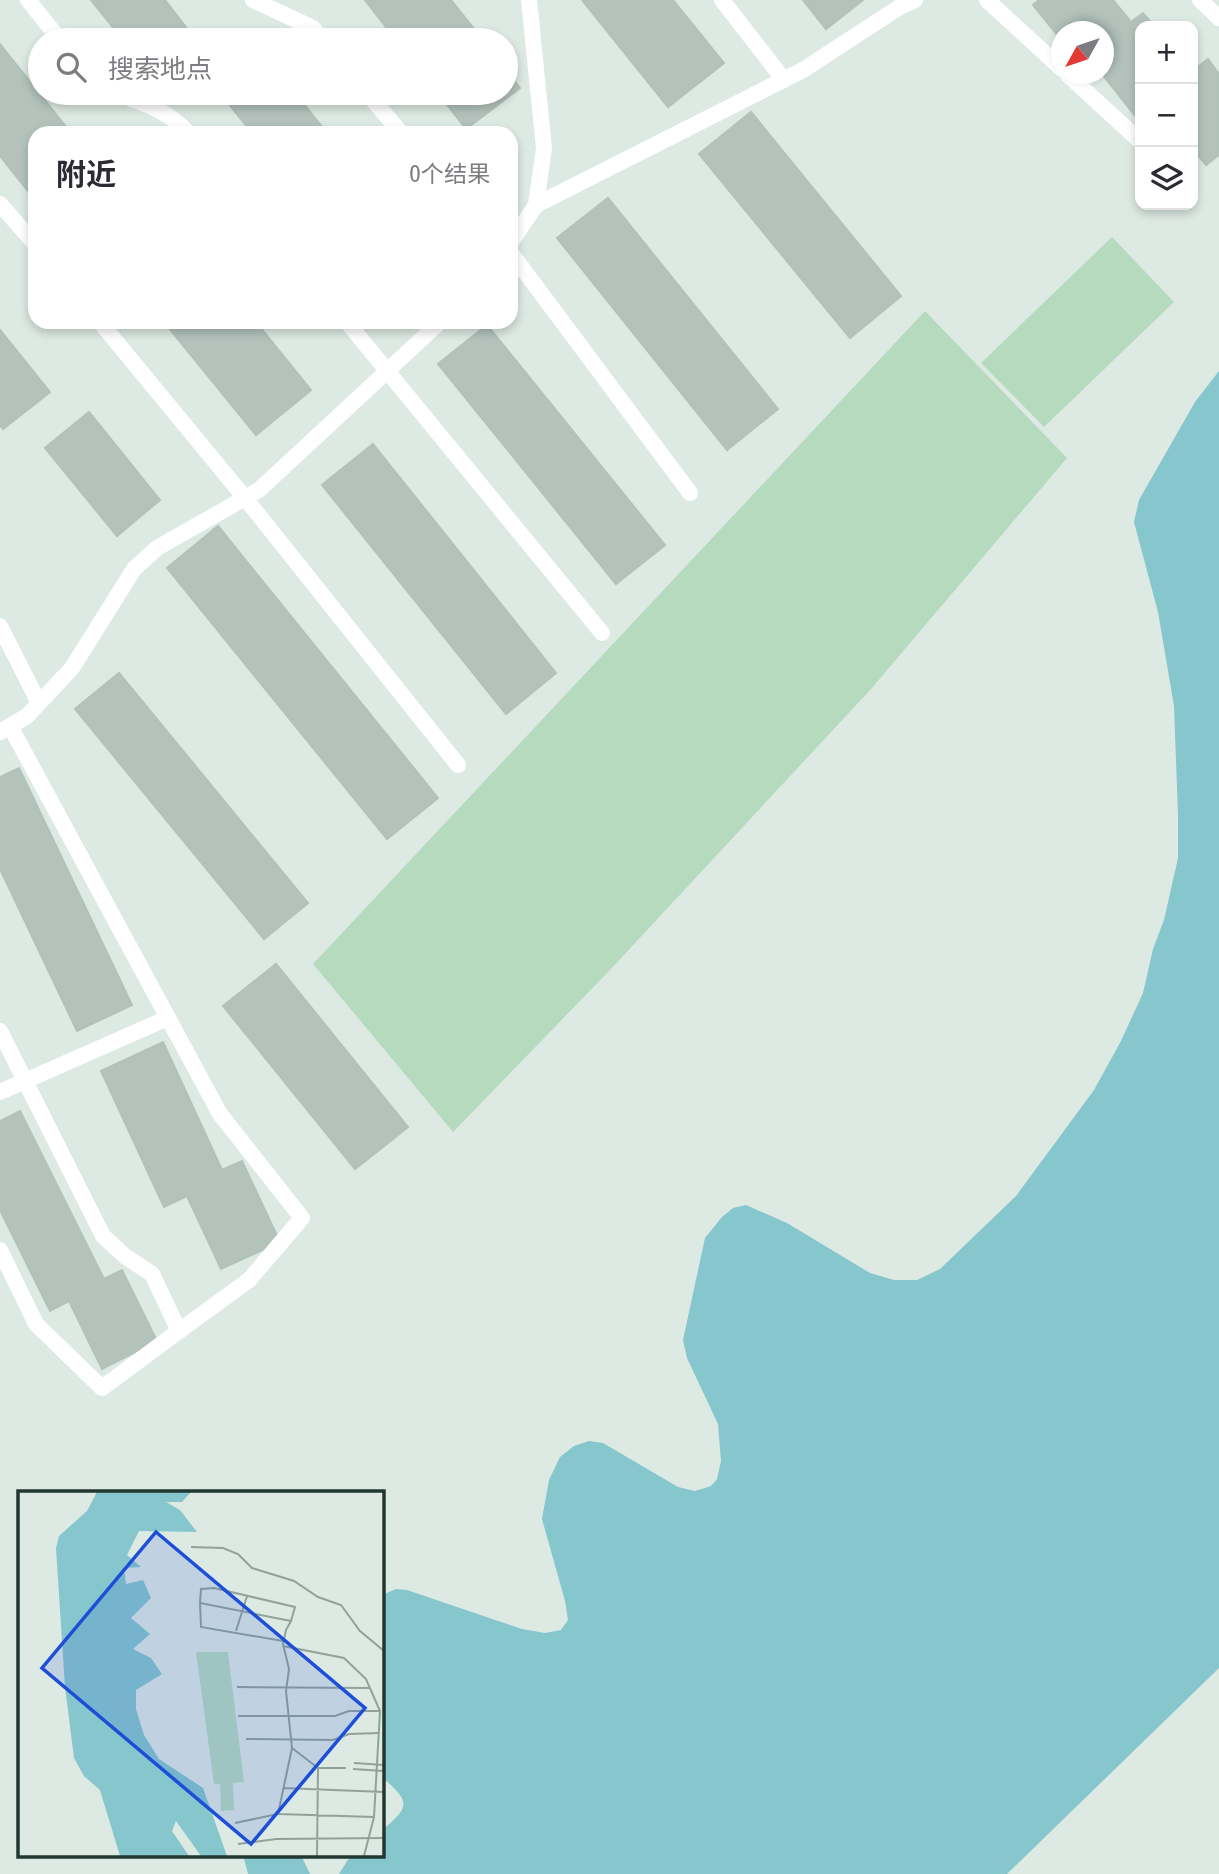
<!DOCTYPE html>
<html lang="zh">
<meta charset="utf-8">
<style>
body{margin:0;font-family:"Fira Sans Condensed","Noto Sans SC",sans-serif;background:#f2f2f3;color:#2b2b33}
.controls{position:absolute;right:21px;top:21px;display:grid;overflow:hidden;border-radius:14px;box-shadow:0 4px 10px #0003}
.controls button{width:63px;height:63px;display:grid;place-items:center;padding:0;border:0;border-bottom:2px solid #e1e1e2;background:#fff;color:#2b2b33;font:35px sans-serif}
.compass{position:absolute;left:1051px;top:21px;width:63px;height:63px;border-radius:50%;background:#fff;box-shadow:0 4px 10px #0003;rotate:230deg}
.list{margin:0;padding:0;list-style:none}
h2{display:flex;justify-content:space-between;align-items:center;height:91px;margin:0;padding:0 28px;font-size:30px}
h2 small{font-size:23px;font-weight:400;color:#7c7c81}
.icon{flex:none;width:38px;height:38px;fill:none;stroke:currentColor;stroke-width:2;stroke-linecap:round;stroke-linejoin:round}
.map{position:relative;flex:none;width:1219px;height:1874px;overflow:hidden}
.search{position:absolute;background:#fff;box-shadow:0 4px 10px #0003;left:28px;top:28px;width:490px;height:77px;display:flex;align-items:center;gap:18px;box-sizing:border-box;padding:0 24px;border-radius:38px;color:#7c7c81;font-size:26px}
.panel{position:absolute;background:#fff;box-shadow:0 4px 10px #0003;left:28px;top:126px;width:490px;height:203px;border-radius:21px}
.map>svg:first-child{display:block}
</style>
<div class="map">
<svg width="1219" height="1874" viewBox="0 0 1219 1874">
<rect width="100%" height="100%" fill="#dde9e3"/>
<g fill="#b6dabe">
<polygon points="1112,237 1174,302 1044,427 981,363"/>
<polygon points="925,311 1067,458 871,689 609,971 453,1132 313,964"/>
</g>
<g fill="#86c6cd">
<path d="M1219 371V1668L1007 1874H339L351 1855H382V1830C412 1806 409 1801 382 1777V1595L396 1589 407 1590 522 1629 545 1633 561 1630 568 1620 565 1601 542 1519 549 1480 560 1457 574 1446 589 1441 603 1443 678 1487 695 1491 711 1486 717 1479 721 1461 718 1424 687 1358 683 1340 705 1238 722 1217 733 1208 746 1205 787 1223 870 1273 894 1280H917L940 1269 1016 1196 1094 1090 1121 1041 1143 993 1153 949 1164 920 1178 858V815L1174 706 1158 612 1134 522 1139 500 1195 402Z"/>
<polygon points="243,1855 301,1855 310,1874 248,1874"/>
</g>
<g fill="#b3c3bc" stroke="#b0c2ba" stroke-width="2">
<polygon points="91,0 165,0 192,35 186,40 123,40"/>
<polygon points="365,0 451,0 483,40 396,40"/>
<polygon points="582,0 673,0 724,63 668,107"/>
<polygon points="803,0 863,0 826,29"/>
<polygon points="1039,0 1113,0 1131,22 1143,13 1154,26 1140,26 1140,122 1102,74 1104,32 1062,32 1062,41 1033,5"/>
<polygon points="0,44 71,133 35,133 35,200 0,156"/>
<polygon points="1208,59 1219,74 1219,155 1206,165 1193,149 1193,71"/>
<polygon points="506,70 520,88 466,129 438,93 506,93"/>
<polygon points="220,93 295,93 327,133 252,133"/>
<polygon points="751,112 901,296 850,338 699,154"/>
<polygon points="608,198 778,409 727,450 557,238"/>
<polygon points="164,322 256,322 311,390 256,435"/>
<polygon points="487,325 665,545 616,584 438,364"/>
<polygon points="0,330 50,392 3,429 0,425"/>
<polygon points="89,412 160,500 117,536 45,448"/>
<polygon points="373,444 556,673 506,714 322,485"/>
<polygon points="218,526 438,798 387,839 167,568"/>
<polygon points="119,673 308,903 264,939 75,709"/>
<polygon points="19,768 132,1005 77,1031 0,869 0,777"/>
<polygon points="276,964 408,1127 355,1169 223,1006"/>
<polygon points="163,1042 222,1170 242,1161 280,1242 221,1269 187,1196 164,1207 101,1071"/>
<polygon points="20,1111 104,1279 122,1270 157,1341 102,1369 69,1301 50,1311 0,1210 0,1121"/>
</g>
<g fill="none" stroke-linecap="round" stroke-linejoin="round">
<g stroke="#fff" stroke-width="16">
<polyline points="28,0 60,40"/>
<polyline points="253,0 313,28 323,40"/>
<polyline points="722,0 784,80"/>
<polyline points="987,0 1062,69"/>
<polyline points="1200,0 1219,18"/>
<polyline points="1067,74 1140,141"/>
<path d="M114 93C141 102 168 110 188 133"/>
<polyline points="367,93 401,133"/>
<polyline points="0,204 35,244"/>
<polyline points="536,205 803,70 898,8 915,0"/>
<polyline points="511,242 536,205 544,148 529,0"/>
<polyline points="511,253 690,493"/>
<polyline points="100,322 245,498 458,765"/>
<polyline points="347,322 602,633"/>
<polyline points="0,626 39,703"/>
<polyline points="10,726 220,1114 302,1218 249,1280 179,1331"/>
<polyline points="0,732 27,716 72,668 134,569 157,548 259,490 440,322"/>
<polyline points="0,1031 103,1236 126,1257 152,1274 179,1331 102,1388 36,1324 0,1250"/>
<polyline points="0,1092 168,1018"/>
</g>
</g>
<g transform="translate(18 1491)">
<rect width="366" height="366" fill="#dde9e3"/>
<path d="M178 161H210L226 291 215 292 216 319 203 320 202 293H196Z" fill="#b6dabe"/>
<path d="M79 1H173L164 11H148L162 19 179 41 121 40 109 64 123 76 106 77 108 93 125 89 133 107 113 127 132 143 115 158 133 167 144 183 118 199V218L126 244 141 268 185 297 209 365H183L158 330 154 340 171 365H102L82 299 66 285 56 267 47 196 38 57 41 45 69 20Z" fill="#86c6cd"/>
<path fill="none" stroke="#91a29b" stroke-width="2" d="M173 56 205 57 220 63 234 77 276 90 300 106 323 114 342 140 366 160M182 112 183 136 265 150M273 130 182 112 183 98 196 97 277 116 273 130 268 139 265 153 271 178 268 200 274 257 300 277H328M218 140 229 105M265 155 326 167 348 188 362 220 356 326 346 365M219 196 352 197M220 225H317L331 220H362M228 248 315 249 331 243 362 242M336 272 366 274M335 278 366 280M265 297 366 301M260 323 356 326M217 332 260 323 274 257M220 353 258 348 366 347M299 365 300 277"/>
<path fill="#1d4ed8" fill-opacity="0.15" stroke="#1d4ed8" stroke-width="3.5" d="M138 41 347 217 233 353 24 177Z"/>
<rect width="366" height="366" fill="none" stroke="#203830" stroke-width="3.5"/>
</g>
</svg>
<div class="controls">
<button>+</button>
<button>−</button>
<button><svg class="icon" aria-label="layers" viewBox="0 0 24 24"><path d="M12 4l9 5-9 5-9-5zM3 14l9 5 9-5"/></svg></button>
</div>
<svg class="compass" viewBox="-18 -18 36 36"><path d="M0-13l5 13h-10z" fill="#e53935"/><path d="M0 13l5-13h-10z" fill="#7c7c81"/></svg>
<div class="search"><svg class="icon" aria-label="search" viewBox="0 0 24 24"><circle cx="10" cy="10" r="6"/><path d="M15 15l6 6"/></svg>搜索地点</div>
<section class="panel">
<h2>附近<small>0个结果</small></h2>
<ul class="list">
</ul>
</section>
</div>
